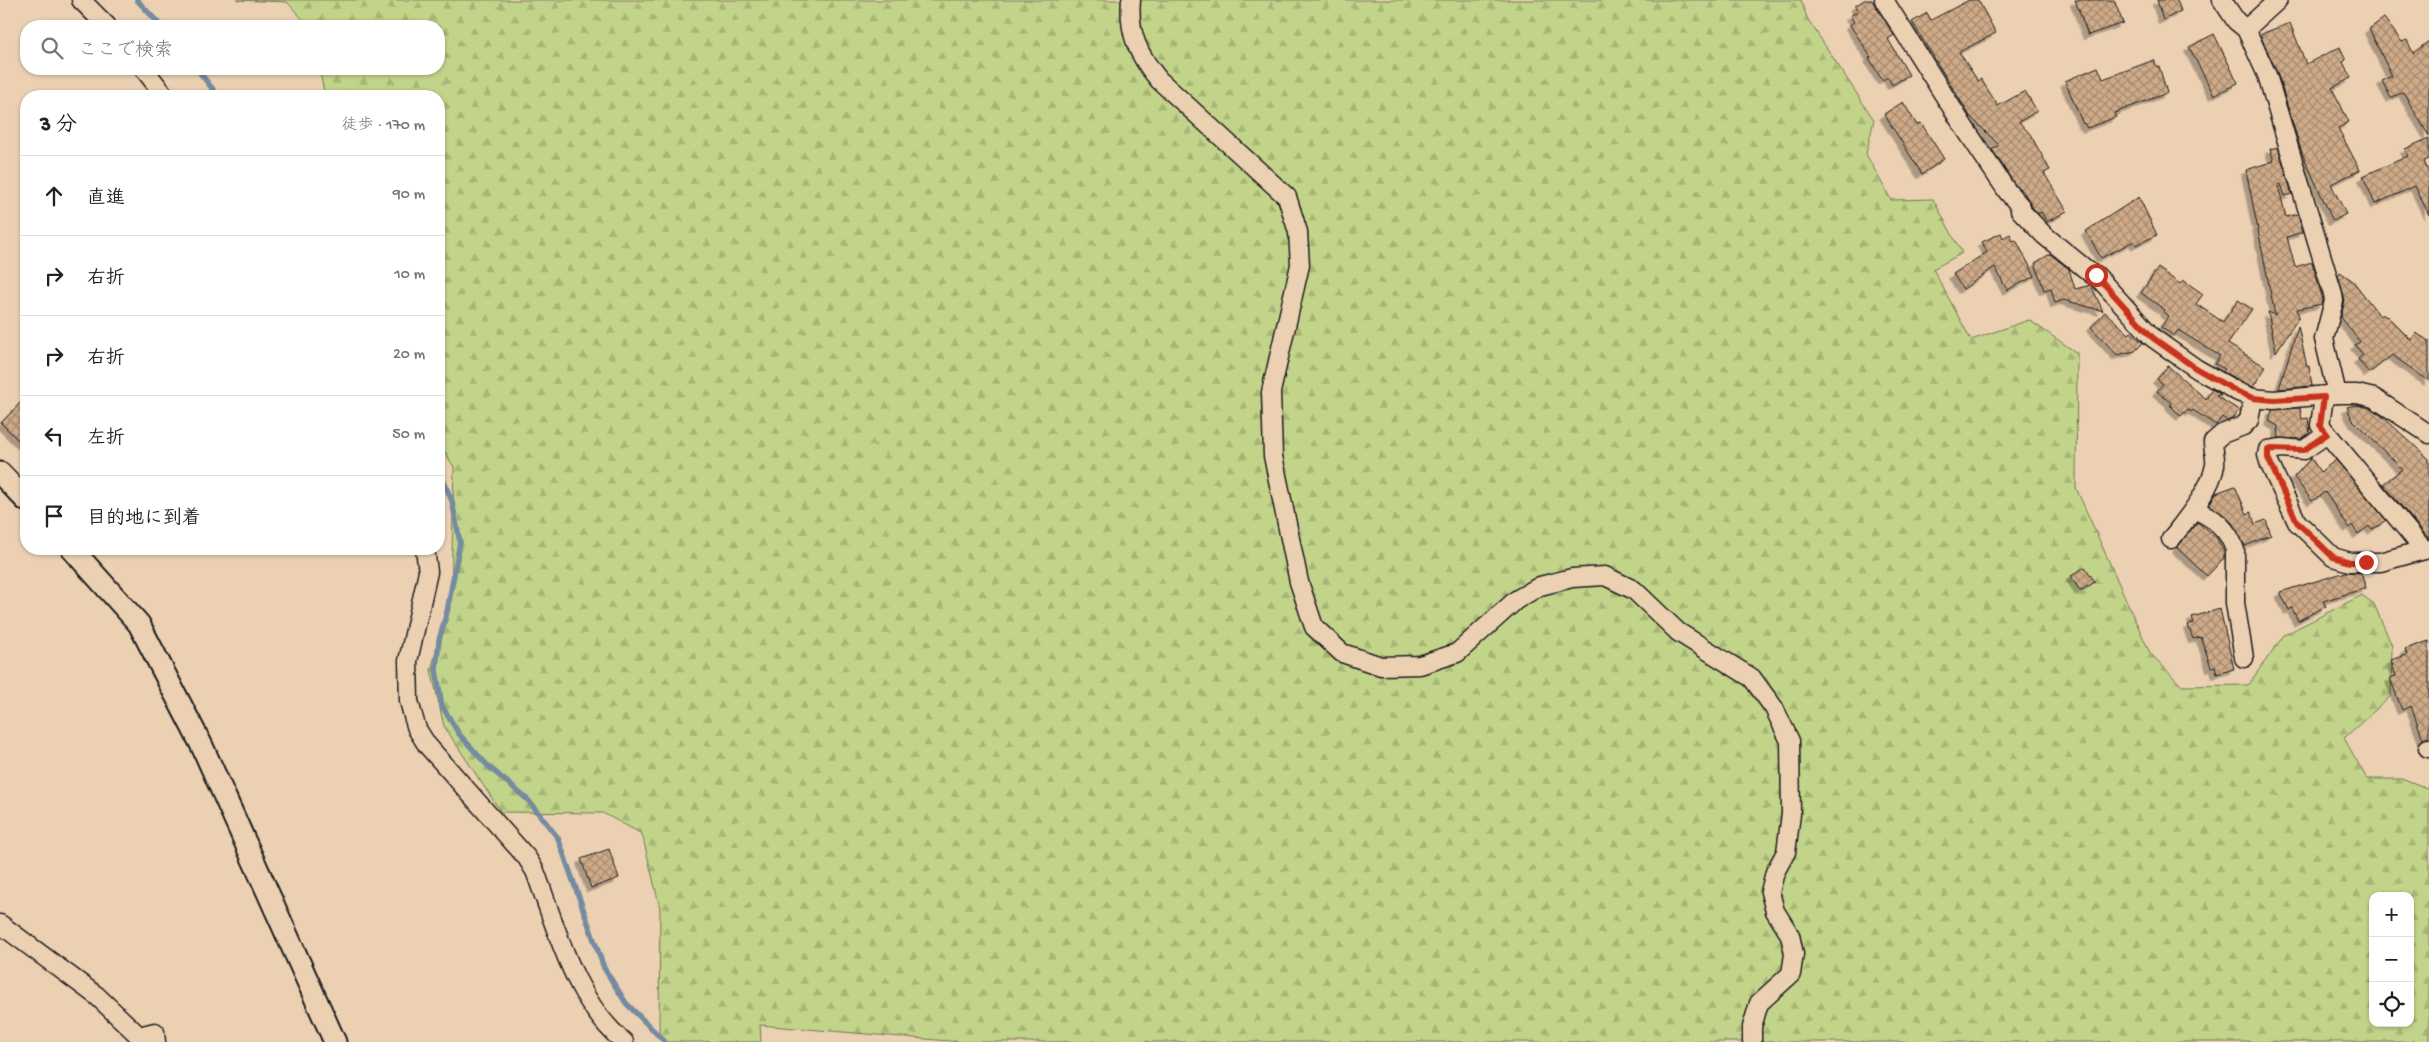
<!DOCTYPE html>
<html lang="ja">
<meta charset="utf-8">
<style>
body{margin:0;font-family:"Gochi Hand","Klee One",sans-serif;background:#f2f2f2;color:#222}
.controls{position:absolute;right:15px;bottom:15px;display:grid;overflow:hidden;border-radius:10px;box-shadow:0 1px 4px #0004}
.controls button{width:45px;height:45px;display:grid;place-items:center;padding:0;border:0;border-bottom:1px solid #e0e0e0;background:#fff;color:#222;font:25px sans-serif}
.stop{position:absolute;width:15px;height:15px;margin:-11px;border:4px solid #c8321e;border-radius:50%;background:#fff}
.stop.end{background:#c8321e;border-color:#fff;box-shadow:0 1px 5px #0008}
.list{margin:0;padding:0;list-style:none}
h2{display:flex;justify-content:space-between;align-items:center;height:65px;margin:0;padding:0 20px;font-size:21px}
h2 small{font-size:16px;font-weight:400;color:#767676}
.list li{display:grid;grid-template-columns:32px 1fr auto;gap:15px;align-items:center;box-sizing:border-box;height:80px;padding:0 20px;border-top:1px solid #e0e0e0}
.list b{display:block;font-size:19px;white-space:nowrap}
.list em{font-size:16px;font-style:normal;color:#767676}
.icon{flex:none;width:28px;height:28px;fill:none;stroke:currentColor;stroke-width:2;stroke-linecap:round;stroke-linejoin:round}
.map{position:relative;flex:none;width:2429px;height:1042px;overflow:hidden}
.search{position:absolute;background:#fff;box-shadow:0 1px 4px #0004;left:20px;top:20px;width:425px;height:55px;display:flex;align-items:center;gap:12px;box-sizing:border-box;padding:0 18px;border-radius:20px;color:#767676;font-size:19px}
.panel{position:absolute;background:#fff;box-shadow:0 1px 4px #0004;left:20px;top:90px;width:425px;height:465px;border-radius:20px}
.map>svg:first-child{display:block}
</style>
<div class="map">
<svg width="2429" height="1042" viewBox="0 0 2429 1042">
<defs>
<pattern id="forest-firs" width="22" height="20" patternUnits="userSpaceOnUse" patternTransform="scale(1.25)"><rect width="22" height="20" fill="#c2d489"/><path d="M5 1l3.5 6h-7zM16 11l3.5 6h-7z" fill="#a6b576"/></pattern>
<pattern id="building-cross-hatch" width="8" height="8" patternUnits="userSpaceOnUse" patternTransform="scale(1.25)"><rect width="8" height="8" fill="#ceaa88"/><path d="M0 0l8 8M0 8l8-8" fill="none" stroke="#a68a6e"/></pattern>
<filter id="shadow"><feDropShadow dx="-4.5" dy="4.5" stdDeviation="0" flood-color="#0004"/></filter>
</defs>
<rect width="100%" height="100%" fill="#ebd0b2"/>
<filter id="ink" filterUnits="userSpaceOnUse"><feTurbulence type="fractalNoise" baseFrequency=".02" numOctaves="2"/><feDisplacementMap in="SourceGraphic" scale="10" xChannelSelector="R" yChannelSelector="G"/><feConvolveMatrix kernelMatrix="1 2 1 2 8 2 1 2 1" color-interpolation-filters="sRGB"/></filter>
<g filter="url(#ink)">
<path fill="url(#forest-firs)" stroke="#6f7852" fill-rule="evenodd" d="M237 0H1801L1807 18 1874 120 1866 154 1891 200 1933 199 1962 253 1933 269 1971 340 2029 320 2077 353 2076 488 2150 653 2182 686 2248 685 2284 635 2362 595 2374 604 2392 646 2391 696 2344 738 2367 779H2404L2429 789V1042H961L760 1025 761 1042H663L659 1037 660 908 642 834 603 813 501 812 444 726 431 670 451 597 454 467 439 443V96H325L319 69H439V26H309L287 2ZM2373 896H2410V1023H2373Z"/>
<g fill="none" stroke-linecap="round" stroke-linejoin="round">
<g stroke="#748ba0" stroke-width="5.5">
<polyline points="137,0 161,26"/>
<polyline points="197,69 218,96"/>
<polyline points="439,470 452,501 460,542 447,612 439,640 436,670 442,706 459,734 488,766 528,800 558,838 604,968 626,1003 665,1042"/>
</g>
</g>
<g fill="url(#building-cross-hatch)" stroke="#1c1c1c" filter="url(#shadow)">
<polygon points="1864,0 1872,0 1894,35 1888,39 1909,75 1892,85 1888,77 1882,80 1869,58 1871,57 1850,25 1854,22 1850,16 1858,11 1855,6"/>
<polygon points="1969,0 1978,0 1996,33 1959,52 1978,81 1981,79 1998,106 2025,91 2037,111 2019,122 2030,134 2050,170 2044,173 2067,211 2047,222 2041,212 2038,214 2033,208 2023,191 2015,185 1992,149 1999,145 1970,116 1912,22 1927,13 1931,20"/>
<polygon points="2075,0 2114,0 2123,23 2088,35"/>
<polygon points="2157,0 2177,0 2181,11 2163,20"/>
<polygon points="2384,18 2402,42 2407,40 2413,53 2429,41 2429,136 2403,92 2391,98 2382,81 2392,76 2369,29"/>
<polygon points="2290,23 2306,64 2340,47 2346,60 2343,62 2351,78 2332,88 2349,122 2338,128 2360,170 2331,184 2346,214 2333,221 2302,153 2277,72 2261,37 2261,34"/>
<polygon points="2214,34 2238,83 2214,95 2189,47"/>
<polygon points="2154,60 2157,67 2159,66 2167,93 2114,113 2116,117 2087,128 2084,123 2083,124 2065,81 2098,67 2103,79"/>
<polygon points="1903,102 1917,125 1921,123 1944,159 1922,174 1884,114"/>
<polygon points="2429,138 2429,159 2424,161 2429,174 2429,215 2415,186 2375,204 2363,176 2408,156 2405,149"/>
<polygon points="2278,147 2292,194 2285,196 2281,184 2278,185 2286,217 2298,214 2303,232 2287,237 2295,267 2312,262 2323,300 2322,304 2297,309 2299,317 2276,352 2268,312 2275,315 2246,170 2274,161 2270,149"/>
<polygon points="2139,197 2157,235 2136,245 2134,241 2101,258 2086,231"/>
<polygon points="2001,233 2003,238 2010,234 2013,241 2016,240 2035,276 2007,290 1995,267 1963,289 1953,274 1987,252 1982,242"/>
<polygon points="2050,254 2069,269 2075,289 2091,285 2103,311 2064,300 2055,303 2051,288 2044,290 2035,263"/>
<polygon points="2158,268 2180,284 2183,280 2203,294 2196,304 2223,322 2238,300 2252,309 2228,344 2266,367 2253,387 2223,372 2225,369 2215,364 2220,356 2178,330 2174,336 2161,327 2169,316 2164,312 2165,310 2141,293"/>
<polygon points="2340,272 2353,281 2380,316 2383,314 2386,317 2387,316 2411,340 2416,333 2429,341 2429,381 2392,355 2369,373 2358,359 2363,355 2355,345 2360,342 2341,317 2345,300 2338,275"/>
<polygon points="2105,312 2129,334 2131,332 2143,343 2135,351 2117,355 2091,327"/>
<polygon points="2298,326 2307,367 2309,366 2312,386 2279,389"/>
<polygon points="2168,366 2206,399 2212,389 2221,395 2216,396 2239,410 2233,418 2228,421 2222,417 2216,425 2193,410 2191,412 2188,409 2181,416 2170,405 2171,403 2157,391 2163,384 2157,379"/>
<polygon points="26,397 26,448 1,423"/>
<polygon points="2356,405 2370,408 2382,416 2429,459 2429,539 2383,484 2402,469 2352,419 2347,407"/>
<polygon points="2300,408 2302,419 2308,418 2310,433 2301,439 2279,438 2278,426 2269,421 2272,410"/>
<polygon points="2311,458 2320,472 2336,460 2386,520 2372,530 2369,526 2358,534 2352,525 2349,528 2325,492 2312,501 2294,477"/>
<polygon points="2235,486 2247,514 2251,512 2255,524 2266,520 2271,535 2245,546 2232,523 2209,505 2216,493"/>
<polygon points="2197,522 2216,537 2224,552 2224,558 2207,576 2177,548"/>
<polygon points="2085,567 2095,582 2080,591 2071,576"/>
<polygon points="2346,572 2361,573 2366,588 2323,601 2326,606 2298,621 2292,608 2289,610 2280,592"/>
<polygon points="2220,609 2234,669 2217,674 2215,666 2211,667 2201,637 2193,639 2188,625 2194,623 2192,617"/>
<polygon points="2429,641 2429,737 2423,739 2411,706 2402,710 2390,678 2396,676 2391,660 2407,655 2405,649"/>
<polygon points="609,849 619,878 591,888 581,859"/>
</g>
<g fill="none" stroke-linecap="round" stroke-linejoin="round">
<defs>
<g id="minor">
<polyline points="81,0 107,26"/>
<path d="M1131 0C1128 33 1138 55 1159 80L1287 197 1298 232 1300 265 1271 392 1273 456 1299 582 1314 627 1342 653 1381 666 1420 665 1457 653 1516 600 1540 586 1572 578 1605 576 1634 590 1678 632 1752 678 1774 708 1790 741 1791 814 1786 852 1775 872 1770 892 1775 911 1790 935 1794 954 1791 974 1759 1003 1752 1027V1042"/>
<polyline points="1884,0 1964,127 2007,191 2021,207 2020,210 2044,235 2093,275 2096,275 2153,338 2197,369 2238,392 2253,398 2274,400 2337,394 2357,394 2374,398 2429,434"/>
<polyline points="2222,0 2236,21 2246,29 2267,75 2333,294 2334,301 2324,339 2337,394"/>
<polyline points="2246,29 2278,0"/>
<polyline points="144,69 165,96"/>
<polyline points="2324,397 2320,425 2424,550 2429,549"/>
<polyline points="2327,434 2304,450 2282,448 2268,450 2267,455 2270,465 2297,522 2333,557 2350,562 2380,562 2424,550"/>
<path d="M2194 509C2214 518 2228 528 2235 550V603L2244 658"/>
<path d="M2171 539C2186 519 2211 490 2215 465 2216 458 2213 449 2213 442L2222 434 2243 426 2249 420 2253 398"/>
<path d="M425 549 428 572 408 661 409 701 413 716 417 729 427 745 527 858 535 871C557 929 574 1001 624 1042"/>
<polyline points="2428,748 2429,748"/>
<polyline points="0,924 97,996 139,1036 139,1042"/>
<polyline points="139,1036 155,1032 156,1042"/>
</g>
<g id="tertiary">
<polyline points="0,473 26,500"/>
<polyline points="72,549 139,624 202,746 335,1042"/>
</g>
</defs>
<use href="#minor" stroke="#1c1c1c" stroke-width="21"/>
<use href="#tertiary" stroke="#1c1c1c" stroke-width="25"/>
<use href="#minor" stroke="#ebd0b2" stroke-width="18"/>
<use href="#tertiary" stroke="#ebd0b2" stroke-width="21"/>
</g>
</g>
<g fill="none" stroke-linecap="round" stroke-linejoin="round" filter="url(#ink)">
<polyline stroke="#c8321e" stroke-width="6" points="2096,275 2153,338 2197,369 2238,392 2253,398 2274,400 2324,397 2320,425 2327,434 2304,450 2272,449 2268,450 2268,458 2297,522 2333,557 2350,562 2366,562"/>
</g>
</svg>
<div class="controls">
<button>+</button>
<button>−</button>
<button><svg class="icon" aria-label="locate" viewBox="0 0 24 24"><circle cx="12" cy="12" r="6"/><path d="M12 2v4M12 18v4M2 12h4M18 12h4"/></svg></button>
</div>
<div class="stop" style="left:2096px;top:275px"></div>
<div class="stop end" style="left:2366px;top:562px"></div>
<div class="search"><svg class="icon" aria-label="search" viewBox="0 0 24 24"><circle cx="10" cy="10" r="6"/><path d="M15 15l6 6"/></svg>ここで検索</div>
<section class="panel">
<h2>3 分<small>徒歩 · 170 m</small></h2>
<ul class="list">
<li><svg class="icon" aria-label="ahead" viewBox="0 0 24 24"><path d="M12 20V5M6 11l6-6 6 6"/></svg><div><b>直進</b></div><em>90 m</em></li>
<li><svg class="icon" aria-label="right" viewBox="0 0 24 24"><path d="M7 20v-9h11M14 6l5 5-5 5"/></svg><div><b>右折</b></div><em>10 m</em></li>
<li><svg class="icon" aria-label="right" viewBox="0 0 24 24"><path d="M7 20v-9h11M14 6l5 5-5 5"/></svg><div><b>右折</b></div><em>20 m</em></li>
<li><svg class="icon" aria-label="left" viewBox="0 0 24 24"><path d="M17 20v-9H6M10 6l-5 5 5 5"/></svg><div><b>左折</b></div><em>50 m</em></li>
<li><svg class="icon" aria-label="arrive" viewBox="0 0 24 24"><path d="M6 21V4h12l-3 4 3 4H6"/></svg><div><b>目的地に到着</b></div></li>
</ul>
</section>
</div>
